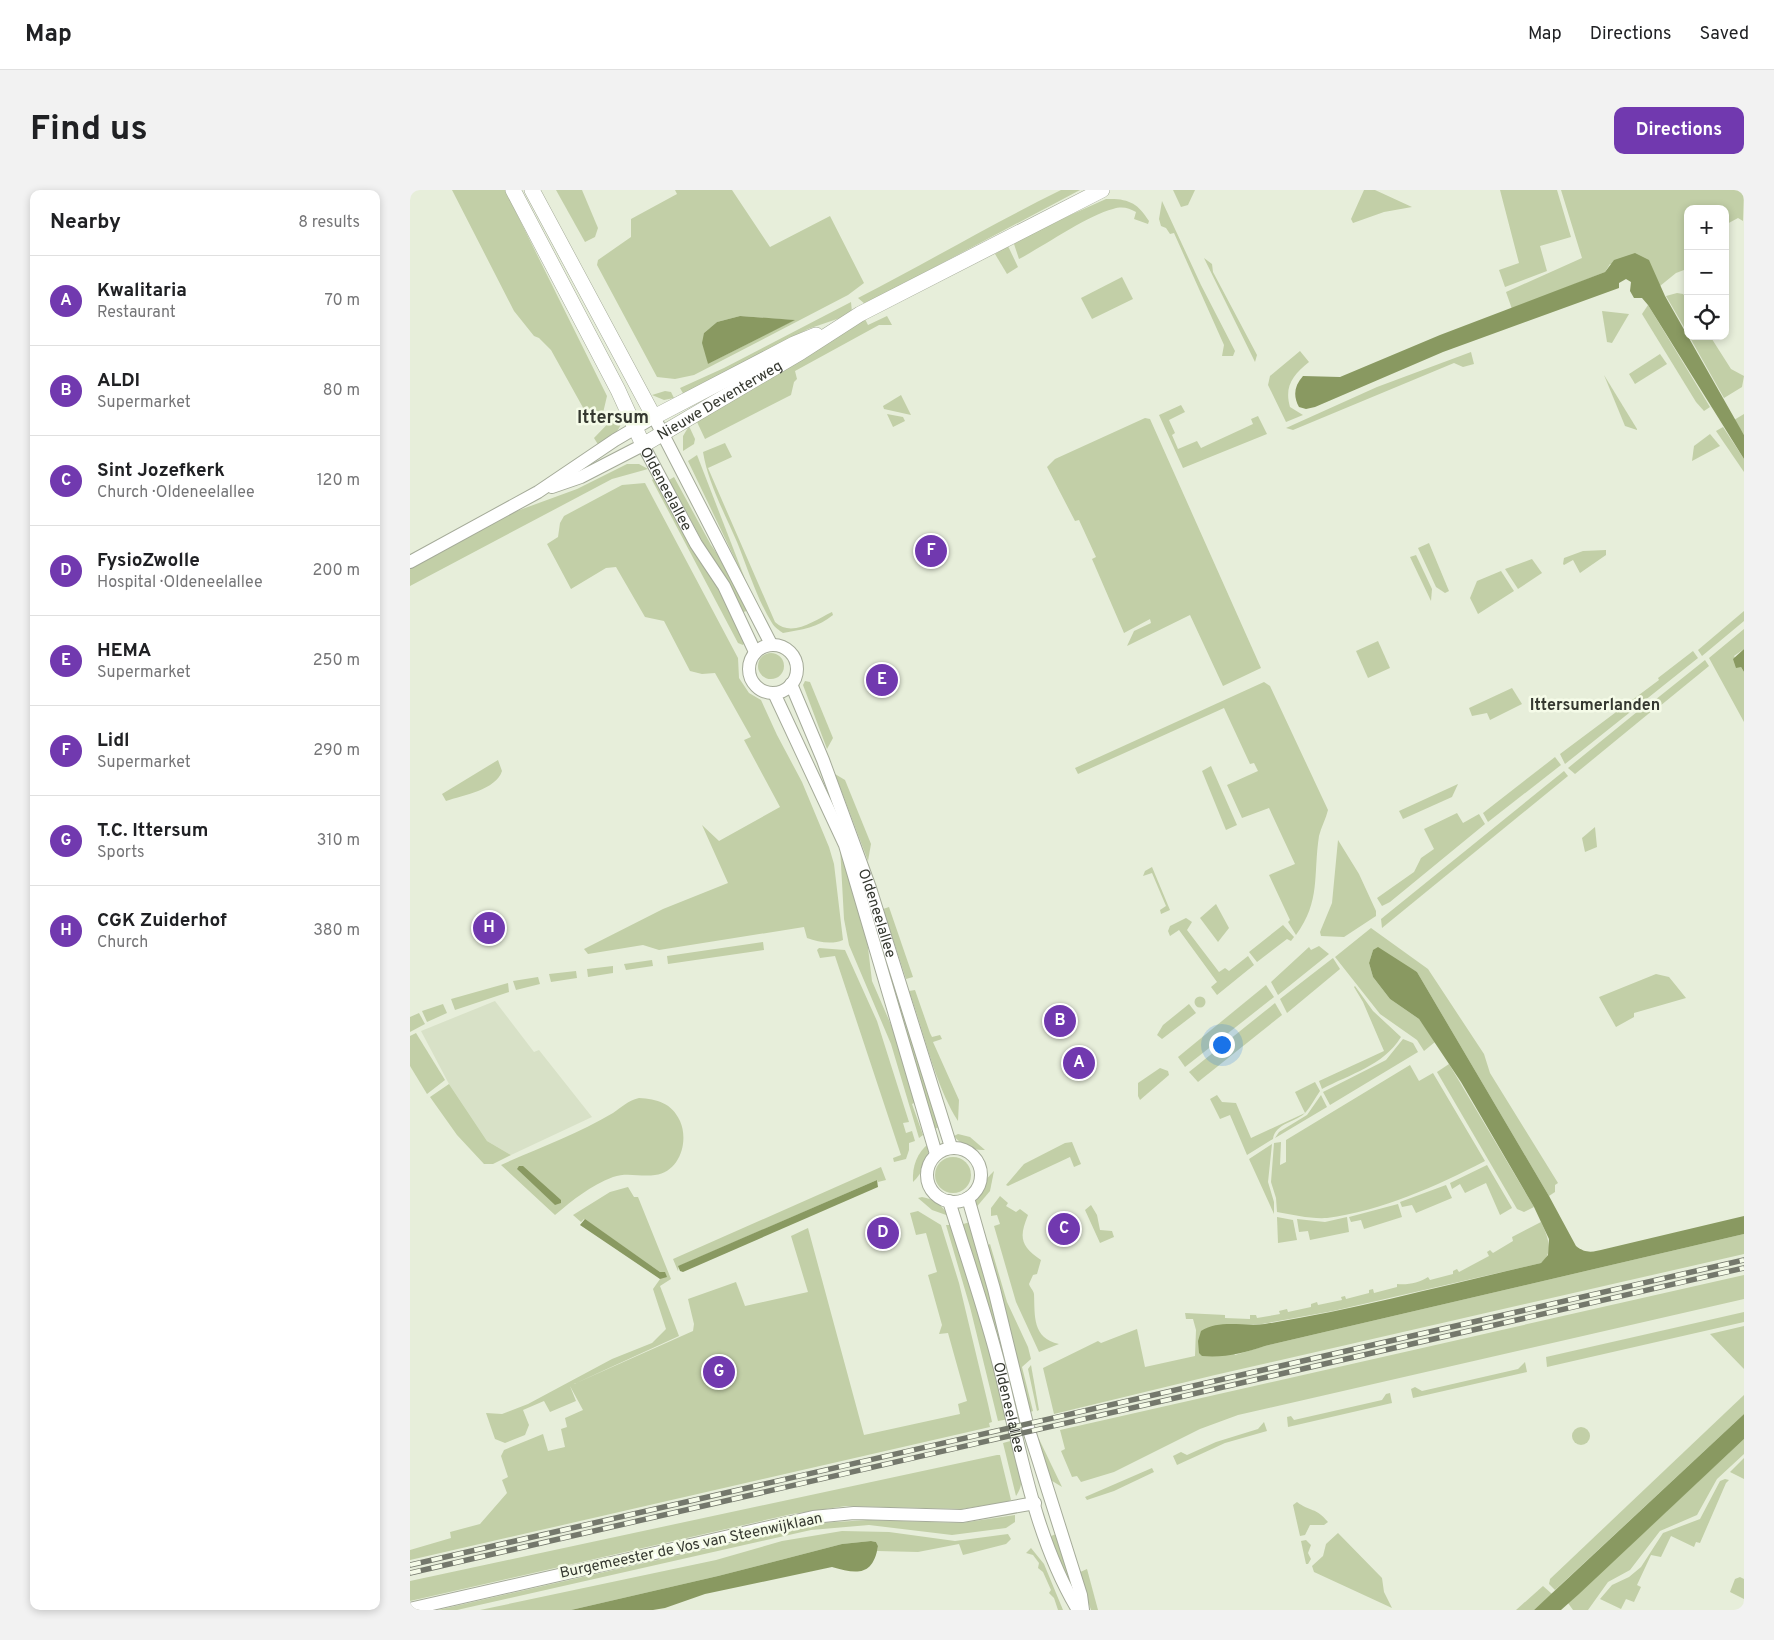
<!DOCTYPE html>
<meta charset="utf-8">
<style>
body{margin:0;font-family:Overpass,sans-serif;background:#f2f2f2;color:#202124}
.controls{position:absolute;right:15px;top:15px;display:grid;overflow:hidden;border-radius:10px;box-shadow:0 2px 8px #0003}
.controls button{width:45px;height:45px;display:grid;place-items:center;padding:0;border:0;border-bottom:1px solid #e0e0e0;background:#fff;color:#202124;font:25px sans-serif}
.you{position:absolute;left:811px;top:854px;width:18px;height:18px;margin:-12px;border:4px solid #fff;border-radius:50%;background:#1a73e8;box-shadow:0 0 0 8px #1a73e833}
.badge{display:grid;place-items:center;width:32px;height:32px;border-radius:50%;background:#7139af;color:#fff;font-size:16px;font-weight:700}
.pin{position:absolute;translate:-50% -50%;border:2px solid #fff;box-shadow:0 1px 5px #0006}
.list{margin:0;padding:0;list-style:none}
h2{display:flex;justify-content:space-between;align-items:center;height:65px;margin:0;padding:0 20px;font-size:21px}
h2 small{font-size:16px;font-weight:400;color:#757577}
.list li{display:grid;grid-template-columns:32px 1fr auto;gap:15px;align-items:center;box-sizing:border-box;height:90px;padding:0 20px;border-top:1px solid #e0e0e0}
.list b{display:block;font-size:19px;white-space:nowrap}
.list p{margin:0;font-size:16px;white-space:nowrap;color:#757577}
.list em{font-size:16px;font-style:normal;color:#757577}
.icon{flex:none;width:28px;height:28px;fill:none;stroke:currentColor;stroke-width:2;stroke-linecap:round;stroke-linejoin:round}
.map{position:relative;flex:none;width:1334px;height:1420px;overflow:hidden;border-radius:10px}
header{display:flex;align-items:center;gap:30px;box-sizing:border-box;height:70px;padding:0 25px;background:#fff;border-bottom:1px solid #e0e0e0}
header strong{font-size:24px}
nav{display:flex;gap:28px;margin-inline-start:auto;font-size:18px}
.intro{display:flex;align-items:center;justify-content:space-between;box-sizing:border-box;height:120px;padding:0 30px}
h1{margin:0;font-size:35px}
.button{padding:12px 22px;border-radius:10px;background:#7139af;color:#fff;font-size:18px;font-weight:700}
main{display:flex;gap:30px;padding:0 30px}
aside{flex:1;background:#fff;border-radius:10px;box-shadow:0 2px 8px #0003}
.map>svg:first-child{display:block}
</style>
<header>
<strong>Map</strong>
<nav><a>Map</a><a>Directions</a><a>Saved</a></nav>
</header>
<div class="intro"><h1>Find us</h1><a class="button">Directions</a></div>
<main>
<aside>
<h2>Nearby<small>8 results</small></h2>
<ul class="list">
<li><span class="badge">A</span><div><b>Kwalitaria</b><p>Restaurant</p></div><em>70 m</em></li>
<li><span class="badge">B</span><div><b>ALDI</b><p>Supermarket</p></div><em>80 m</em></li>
<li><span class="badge">C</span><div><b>Sint Jozefkerk</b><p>Church · Oldeneelallee</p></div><em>120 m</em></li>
<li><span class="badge">D</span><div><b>FysioZwolle</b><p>Hospital · Oldeneelallee</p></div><em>200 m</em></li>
<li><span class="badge">E</span><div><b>HEMA</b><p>Supermarket</p></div><em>250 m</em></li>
<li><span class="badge">F</span><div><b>Lidl</b><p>Supermarket</p></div><em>290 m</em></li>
<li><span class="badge">G</span><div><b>T.C. Ittersum</b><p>Sports</p></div><em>310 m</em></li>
<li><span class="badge">H</span><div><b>CGK Zuiderhof</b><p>Church</p></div><em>380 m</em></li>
</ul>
</aside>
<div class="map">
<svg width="1334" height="1420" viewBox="0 0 1334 1420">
<rect width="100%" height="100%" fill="#e7eeda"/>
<polygon fill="#d8e1c7" points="85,811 124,862 129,860 182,927 101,965 77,951 39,894 11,841"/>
<g fill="#c2cfa7" fill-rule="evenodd">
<polygon points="42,0 95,0 197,206 193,223 181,232 141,160 129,148 124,146 104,121"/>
<polygon points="146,0 172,0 188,38 185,47 175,52"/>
<path d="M265 0H322L360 57 420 26 454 93 438 105 284 185 265 189 247 187 187 75 188 70 221 47V29L267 4ZM330 126 384 130 298 174 294 143 307 132Z"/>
<path d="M651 0H670L455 114 448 108C516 73 582 34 651 0Z"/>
<polygon points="763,0 785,0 778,15 771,17"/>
<polygon points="954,0 965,0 1002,17 974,22 943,33 941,29"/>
<polygon points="1090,0 1147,0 1161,47 1130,56 1137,81 1095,97 1089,80 1109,73"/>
<polygon points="1151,0 1334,0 1333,31 1328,28 1315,35 1315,19 1278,19 1278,71 1274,80 1266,83 1250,96 1246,88 1200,74 1195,82 1102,119 1096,102 1172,68"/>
<path d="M696 9C718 8 728 13 739 31L738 34 724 29 726 22C719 18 712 16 703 19 678 25 634 56 609 69L604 54 609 48Z"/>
<polygon points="752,11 791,95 825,161 823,166 812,166 814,155 764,43 760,44 756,38 751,36 749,29"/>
<polygon points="598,56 608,77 597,84 585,64"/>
<polygon points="794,68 802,74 803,82 847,165 845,172"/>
<polygon points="712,87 723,109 682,129 671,108"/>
<polygon points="1267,103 1273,104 1278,109 1278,144 1256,106"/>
<polygon points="441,112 442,122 430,128 398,139 274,205 270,198 314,178"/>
<polygon points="1238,115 1300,217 1294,221 1286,212 1232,124"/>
<polygon points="1192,121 1219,124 1202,153 1197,152"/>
<polygon points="477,126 482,135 469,135 385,181 387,189 384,192 381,205 295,249 287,232 295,222 455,129 458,135"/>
<polygon points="1279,146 1300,146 1321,179 1334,186 1332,197 1314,208"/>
<path d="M890 161 899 172C883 185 874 196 880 217L893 225 876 232 858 195 860 186Z"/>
<polygon points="1061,162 1064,174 1053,177 1044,173 883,240 876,238 967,197"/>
<polygon points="1250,164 1257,174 1225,194 1219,184"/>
<polygon points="1194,185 1227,239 1227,240 1215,236"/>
<polygon points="255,201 261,202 264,208 254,210 242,205"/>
<polygon points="491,205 501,225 474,219 473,216"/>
<polygon points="771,215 775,222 759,230 765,243 762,245 768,259 787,251 791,258 843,234 841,229 848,226 857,244 773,278 749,225"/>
<path d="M211 220C216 239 202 246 189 256L184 248Z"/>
<polygon points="477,224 493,227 495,231 483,237"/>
<polygon points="1334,224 1334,245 1324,230"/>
<polygon points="735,228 740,229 851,478 813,496 780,425 717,456 724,441 741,433 740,429 714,443 682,369 686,367 669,330 665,331 637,277 645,269"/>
<polygon points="279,236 285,249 284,254 273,261 273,246"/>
<polygon points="1313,237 1334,269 1334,282 1306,241"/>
<polygon points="1300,244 1310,256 1282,271 1284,256"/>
<path d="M315 253 322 267 298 278 365 432C382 448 405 430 422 422L423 425C409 437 391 440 373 443 369 440 365 438 362 433 347 409 338 379 327 352 315 324 298 293 293 262Z"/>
<polygon points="287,265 337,394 278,271"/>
<polygon points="217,274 229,274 238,279 202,289 0,396 0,378 96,325 167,299"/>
<polygon points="246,286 336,450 333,455 328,453 242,290"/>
<polygon points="264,287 301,355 321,384 339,420 331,423 259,290"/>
<path d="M235 293 328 468 329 488 339 503 351 510 367 545 392 592 419 657 424 674 433 750C422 755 408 752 397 748L394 737 249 760 233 755 178 764 174 759 253 719 318 693 292 635 309 651 370 617 334 550 341 547 305 483 292 484 280 481 254 431 235 427 206 377 196 378 161 399 137 354 148 347 150 333 154 326 212 295Z"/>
<polygon points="1019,353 1039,401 1035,403 1026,397 1008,358"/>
<polygon points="1196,360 1196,365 1170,383 1163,370 1154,375 1153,374 1154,368 1173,361"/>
<polygon points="1006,365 1022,399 1021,411 1000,367"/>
<polygon points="1122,369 1132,383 1108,399 1095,379"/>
<polygon points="1091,381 1104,401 1068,424 1060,408 1067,391"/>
<polygon points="1334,421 1334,431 1292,466 1288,460"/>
<polygon points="1334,439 1334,459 1324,466 1334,482 1334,532 1299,468"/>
<polygon points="968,451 980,478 958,488 946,461"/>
<polygon points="1283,461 1288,468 1155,574 1150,564 1249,490 1248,488"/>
<circle cx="361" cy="476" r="13"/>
<polygon points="1295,470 1299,476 1250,516 1245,510"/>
<polygon points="395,491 400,492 423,548 417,559 393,495"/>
<path d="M854 492 860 496 918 620C916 629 911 637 909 646 903 685 911 711 886 745L878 732 880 730 859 685 885 674 859 618 832 628 817 595 848 581 844 573 840 574 814 518 668 584 665 578Z"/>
<polygon points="1102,498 1112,514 1080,530 1077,523 1062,526 1059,518"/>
<polygon points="1238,513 1243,520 1165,584 1158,578"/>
<polygon points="1145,567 1151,575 1078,632 1073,623"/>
<path d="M88 570 92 581C86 600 53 605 36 611L32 604Z"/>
<polygon points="801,576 827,635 816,640 792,581"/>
<polygon points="1154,581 1158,586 972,738 971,729"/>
<polygon points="425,584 435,590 461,654 458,671"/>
<polygon points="1048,594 1042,607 993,629 989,621"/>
<polygon points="1047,623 1053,633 1069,624 1075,634 980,712 972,716 967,708 1004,682 1011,668 1024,659 1014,639"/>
<polygon points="1185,637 1187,657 1175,662 1172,648"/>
<polygon points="928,650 949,684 966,721 966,726 934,747 911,746 910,742 922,713"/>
<polygon points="430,656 456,741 462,791 488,851 506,912 502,914 513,945 509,948 481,854 439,755 434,729"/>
<polygon points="742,677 760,720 751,724 750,720 756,716 742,683 733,686 735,681"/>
<polygon points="806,714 819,738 808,752 790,728"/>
<polygon points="479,717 503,787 496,789 473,719"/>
<polygon points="776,728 782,732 777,740 809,782 815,778 819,781 838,766 844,775 807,805 801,797 807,792 769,740 760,746 758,741 760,736"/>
<polygon points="873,735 884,747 881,751 877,749 847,772 839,762"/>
<polygon points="961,738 1018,779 1074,864 1080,883 1148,993 1145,995 1145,1002 1139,1006 1007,782 963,760 959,773 963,787 980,809 1009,829 1025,852 1014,861 1007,850 970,824 925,767"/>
<polygon points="353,752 354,760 258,774 257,766"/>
<polygon points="909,756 919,764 868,805 861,792 899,757 901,760"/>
<polygon points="409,758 435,760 467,831 499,932 493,933 496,943 502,941 505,951 499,953 499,960 496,969 484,972 483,968 491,965 425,766 410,768 407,760"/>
<polygon points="474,760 530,937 524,939 469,761"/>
<polygon points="923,768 930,779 877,823 870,809"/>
<polygon points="242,770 243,776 216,780 214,774"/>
<polygon points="203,776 203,783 178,787 177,779"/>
<polygon points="166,781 167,788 141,792 139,784"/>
<polygon points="1246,784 1259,787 1276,808 1224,823 1224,827 1206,837 1189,807"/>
<polygon points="128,787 130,794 106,800 103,791"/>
<polygon points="98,793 99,802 45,820 41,809"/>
<polygon points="856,795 864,807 775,877 768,867"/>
<path d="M945 796 963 821 991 847C973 876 940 884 912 899L909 891 974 861 953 812 944 797Z"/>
<path d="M505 800 520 843 522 847 530 845 532 849 523 852 549 910 548 931C525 895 514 842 499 801Z"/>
<circle cx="790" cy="812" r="5.5"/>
<polygon points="865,813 872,825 788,892 779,882"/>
<polygon points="33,814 37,823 17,832 12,821"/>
<polygon points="779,814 786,823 752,849 747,845 753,835"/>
<polygon points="9,823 15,834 0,842 0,827"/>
<polygon points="6,843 35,890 17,904 0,876 0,846"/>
<polygon points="993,849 1003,853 1008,862 920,915 913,902 976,870"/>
<polygon points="1039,874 1124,1017 1114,1022 1107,1019 1027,882"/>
<path d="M1000 875 1009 891 1023 883 1075 971C1027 996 971 1021 917 1028 901 1029 883 1025 867 1022L866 1008 861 992 864 953 871 952 870 975 876 972V950Z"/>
<polygon points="750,878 758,881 759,885 730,910 728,906 728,893"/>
<path d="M905 892 910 901C905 908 901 916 896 922 887 932 865 933 863 949L837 965 820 925 810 929 800 909 807 905 812 912 826 913 841 948 895 923 885 902Z"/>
<polygon points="39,894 77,951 101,965 83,974 74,974 47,945 20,907"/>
<polygon points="911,905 917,917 865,948 869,942 897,925"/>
<path d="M229 908C247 909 262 913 270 931 279 951 270 982 245 985 230 987 217 982 203 987 180 996 164 1009 145 1025L91 975C128 958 168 944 203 923 212 917 217 911 229 908Z"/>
<path d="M548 944 560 947 575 960C563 961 551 955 544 946Z"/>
<polygon points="662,952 671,974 664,977 660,967 598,996 596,995 614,974 655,953"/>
<path d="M519 953C519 966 513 983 503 992 502 976 507 963 519 953Z"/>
<polygon points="862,954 858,992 864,1012 864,1024 839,969"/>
<circle cx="543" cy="985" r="18"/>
<polygon points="1077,975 1101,1016 1102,1018 1090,1025 1076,993 1055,1003 1050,994 1042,999 1040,993"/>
<polygon points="471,977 476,990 468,992 467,990 269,1076 268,1081 263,1069"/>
<path d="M584 981 580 1001 564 1020C566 1005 573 991 584 981Z"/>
<polygon points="1036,995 1042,1008 1006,1023 1002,1015 992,1017 990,1012"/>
<polygon points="218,997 224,1007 228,1007 261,1089 250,1096 269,1146 164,1194 283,1141 284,1134 278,1109 326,1092 335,1116 398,1102 381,1046 398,1038 454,1245 550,1224 548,1214 557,1211 538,1143 529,1144 532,1135 518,1085 527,1082 516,1043 506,1045 500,1023 508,1021 531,1035 549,1093 578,1214 582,1232 579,1233 580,1237 0,1370 0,1360 41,1348 40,1342 70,1334 97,1303 92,1290 98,1287 91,1266 94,1260 133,1244 138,1261 155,1257 151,1239 157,1237 155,1228 173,1220 160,1196 166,1211 140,1222 134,1211 113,1220 119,1235 115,1245 95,1253 85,1249 76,1223 92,1224 118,1214 202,1169 242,1153 256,1139 243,1099 255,1082 250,1082 174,1029 171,1032 163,1025 200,1002"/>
<path d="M590 1006 598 1013 596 1016 606 1022 610 1019 618 1025C609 1047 610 1056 631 1070L627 1084 623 1085 619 1094C620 1098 623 1099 624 1104 625 1126 622 1148 649 1154L629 1162 606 1112 584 1036 590 1034 587 1025 581 1026V1018Z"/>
<path d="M512 1007C524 1009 532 1015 539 1026L522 1020 508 1008Z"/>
<polygon points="988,1014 992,1027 954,1039 951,1030 941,1032 939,1027"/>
<polygon points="681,1015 687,1025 690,1040 702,1041 704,1047 690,1053 675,1020"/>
<polygon points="867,1027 883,1030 887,1050 868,1053"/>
<polygon points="937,1027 939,1042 900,1050 898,1041 889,1042 887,1029 915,1032"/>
<polygon points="560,1032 598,1175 594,1176 550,1035"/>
<path d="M1131 1032C1137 1045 1145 1062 1131 1073L923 1121 852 1134 804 1136 825 1165 855 1156 1334 1044V1064L805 1185 644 1224 633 1178 688 1151 691 1153 727 1139 735 1177 785 1166 786 1140 783 1129H776L775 1123 815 1125V1128L840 1129V1125H846L847 1128 870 1124 869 1121 877 1119 878 1122 901 1117V1114L907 1112 908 1115 932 1110 931 1107 935 1106 936 1109 959 1103V1100L963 1099 964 1103 987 1097V1094C998 1095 1009 1093 1018 1087L1020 1090 1043 1084V1081L1047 1079 1049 1082 1079 1066 1077 1062 1080 1060 1083 1063 1103 1051 1102 1047Z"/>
<polygon points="536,1035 542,1035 599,1229 588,1231 560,1117"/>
<polygon points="580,1054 597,1112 618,1157 621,1169 612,1177 623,1221 618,1223 576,1056"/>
<polygon points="1334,1085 1334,1109 828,1225 790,1239 704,1282 671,1292 667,1286 662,1287 651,1261 655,1259 650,1240"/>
<polygon points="1334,1122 1334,1132 1137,1177 1136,1167"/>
<polygon points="1334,1136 1334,1179 1300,1144"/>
<polygon points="1115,1172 1117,1182 1003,1208 1001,1199 1005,1197 1012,1201 1108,1179"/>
<polygon points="621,1175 629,1220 627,1221 618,1179"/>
<polygon points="980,1203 982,1213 878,1237 877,1227 881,1226 884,1230 972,1210 976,1204"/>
<polygon points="1334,1205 1334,1224 1145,1400 1139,1394 1140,1389"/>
<polygon points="854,1232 857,1241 815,1253 767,1275 763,1266 771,1262 777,1265 806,1252 848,1239"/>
<circle cx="1171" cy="1246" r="9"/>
<polygon points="624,1249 629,1249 652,1297 639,1289"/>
<polygon points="1334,1249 1334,1264 1307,1289 1287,1325 1250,1341 1220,1380 1198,1392 1178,1420 1163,1420 1158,1413"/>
<path d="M604 1250C608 1268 618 1290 606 1306L593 1253Z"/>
<polygon points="587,1265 590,1265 601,1310 596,1312 552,1319 436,1316 382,1324 0,1411 0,1391"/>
<polygon points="1334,1268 1334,1289 1320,1282"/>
<polygon points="742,1278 744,1282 704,1301 677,1310 675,1307"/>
<polygon points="1315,1289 1319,1290 1316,1293 1290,1353 1286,1352 1284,1357 1261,1346 1251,1367 1241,1365 1227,1395 1231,1397 1224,1412 1216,1409 1211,1419 1190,1409 1202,1395 1219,1387 1231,1377 1253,1343 1290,1329 1310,1291"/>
<path d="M887 1312C900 1322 906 1317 918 1332L914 1335H900L895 1345 890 1346 883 1315Z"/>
<polygon points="605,1325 605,1332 596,1338 542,1345 459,1335 401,1340 47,1420 28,1420 410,1333 458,1330 551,1333"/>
<polygon points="432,1341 479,1342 545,1351 598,1344 601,1349 596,1354 553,1365 549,1354 508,1362 467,1361 468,1356 466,1352 461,1351 432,1354 308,1386 161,1420 70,1420 306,1370 372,1351"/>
<polygon points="648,1343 666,1406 639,1347"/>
<polygon points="928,1343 972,1388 974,1402 982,1418 904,1382 902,1376 913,1366 916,1354"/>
<polygon points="896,1350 901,1355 898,1363 901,1369 898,1374 896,1374 891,1351"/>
<polygon points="621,1358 634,1374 653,1420 648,1420 644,1408 639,1403 641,1400 633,1382 628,1378 629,1373 623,1365 616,1363"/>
<polygon points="677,1379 688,1420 681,1420 668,1383"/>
<polygon points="1330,1387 1334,1389 1334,1409 1320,1402 1325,1389"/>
<polygon points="1133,1396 1142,1404 1124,1420 1106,1420"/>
</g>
<g fill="#899961">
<path d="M1225 63 1239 70 1255 106 1334 245V269L1238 115 1232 108H1224L1220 101 1221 92 1216 89 1209 93V98L1033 162 905 217 896 219 889 217C883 206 884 196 893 186L930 187 1030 145 1195 82 1204 70Z"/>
<polygon points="330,126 385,130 298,174 292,153 294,143 307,132"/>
<polygon points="1334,459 1334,482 1331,477 1326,478 1323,469"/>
<path d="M968 757 1007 782 1139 1006 1166 1056C1176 1064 1183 1062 1195 1059L1334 1026V1044L855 1156C833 1163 815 1168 792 1166L789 1163 788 1151 791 1141C810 1129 834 1137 855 1134 948 1119 1039 1094 1131 1073L1138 1065 1139 1049 1124 1017 1051 892 1009 829 980 809 963 787 959 773 963 760Z"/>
<polygon points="109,976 113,976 151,1010 151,1013 145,1015 107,979"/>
<polygon points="467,990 468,997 273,1082 270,1081 268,1076"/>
<polygon points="175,1029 250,1082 255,1082 257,1087 250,1089 170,1035"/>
<polygon points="1334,1224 1334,1249 1169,1404 1151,1420 1124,1420"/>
<path d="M461 1351 466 1352 468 1356C463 1387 446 1384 422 1377L295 1404 255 1418 243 1420H161L308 1386 432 1354Z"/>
</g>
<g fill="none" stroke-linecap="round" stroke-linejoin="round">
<defs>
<g id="tertiary">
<path id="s1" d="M142 297 171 287 233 255 286 354 314 396 345 462"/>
<polyline points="0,372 128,302 205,250 244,227 361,454"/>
<circle cx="363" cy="479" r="24"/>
<path id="s2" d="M381 494 413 570 460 698 541 957"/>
<polyline points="364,503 435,655 526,964"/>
<circle cx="544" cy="985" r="27"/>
<polyline points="558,1008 584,1099 617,1234 671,1405 673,1420"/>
<path id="s3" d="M539 1011C556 1066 575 1120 589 1175 610 1257 624 1347 668 1420"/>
<polyline points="0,1419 403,1327 444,1323 552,1326 625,1313"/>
</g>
<g id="secondary">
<path id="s4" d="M103 0 208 200 233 255 391 162 450 124 692 0"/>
<polyline points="122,0 244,227 384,154 406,145"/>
</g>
</defs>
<use href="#tertiary" stroke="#a5ab99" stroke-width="14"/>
<use href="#secondary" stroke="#a5ab99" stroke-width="16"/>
<use href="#tertiary" stroke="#fff" stroke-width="12"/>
<use href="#secondary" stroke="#fff" stroke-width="15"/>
<defs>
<g id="rail">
<polyline points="0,1375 1334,1070"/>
<polyline points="0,1383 1334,1078"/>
</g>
</defs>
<use href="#rail" stroke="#74786c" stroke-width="5.5"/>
<use href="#rail" stroke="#f5fbe8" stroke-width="4" stroke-dasharray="11" stroke-linecap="butt"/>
</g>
<g text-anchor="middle" stroke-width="5" stroke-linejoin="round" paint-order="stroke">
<g font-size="15" fill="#353830" stroke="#f5fbe8">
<text dy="5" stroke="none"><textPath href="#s4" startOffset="375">Nieuwe Deventerweg</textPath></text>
<text dy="5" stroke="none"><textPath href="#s1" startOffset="150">Oldeneelallee</textPath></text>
<text dy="5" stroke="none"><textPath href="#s2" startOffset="245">Oldeneelallee</textPath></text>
<text dy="5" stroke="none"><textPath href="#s3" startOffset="215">Oldeneelallee</textPath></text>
<text transform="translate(281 1355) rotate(-12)" y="5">Burgemeester de Vos van Steenwijklaan</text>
</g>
<g font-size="16" font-weight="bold" fill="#353830" stroke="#f5fbe8">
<text x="1185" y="520">Ittersumerlanden</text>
</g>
<g font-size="18" font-weight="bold" fill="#353830" stroke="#f5fbe8">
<text x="203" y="233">Ittersum</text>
</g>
</g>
</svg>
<div class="controls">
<button>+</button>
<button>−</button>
<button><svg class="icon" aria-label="locate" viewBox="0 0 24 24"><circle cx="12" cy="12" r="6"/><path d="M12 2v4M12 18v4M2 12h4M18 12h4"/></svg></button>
</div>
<div class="you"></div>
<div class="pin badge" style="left:669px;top:873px">A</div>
<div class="pin badge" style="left:650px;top:831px">B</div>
<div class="pin badge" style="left:654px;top:1039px">C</div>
<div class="pin badge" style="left:473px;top:1043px">D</div>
<div class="pin badge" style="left:472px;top:490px">E</div>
<div class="pin badge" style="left:521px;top:361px">F</div>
<div class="pin badge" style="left:309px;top:1182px">G</div>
<div class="pin badge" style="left:79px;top:738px">H</div>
</div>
</main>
